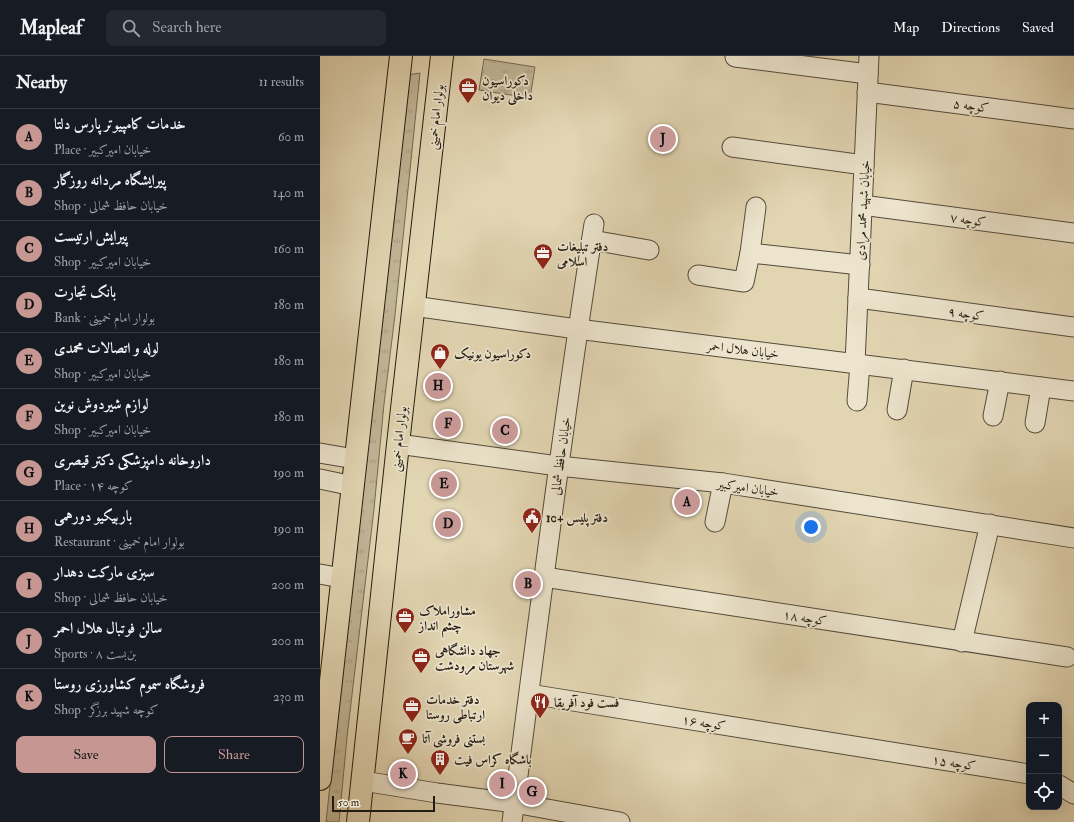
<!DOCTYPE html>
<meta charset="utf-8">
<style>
body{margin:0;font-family:"IM FELL Double Pica",Amiri,serif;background:#242831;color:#f1f3f6}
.controls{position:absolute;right:12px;bottom:12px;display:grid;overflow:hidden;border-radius:8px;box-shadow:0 4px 16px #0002}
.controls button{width:36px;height:36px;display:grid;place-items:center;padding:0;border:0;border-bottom:1px solid #363941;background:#171b24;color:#f1f3f6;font:20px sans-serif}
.scale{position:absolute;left:12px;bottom:10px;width:103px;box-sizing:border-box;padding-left:4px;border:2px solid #251d12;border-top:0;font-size:11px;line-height:14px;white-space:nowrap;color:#251d12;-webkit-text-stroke:3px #ece4cd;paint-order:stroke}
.you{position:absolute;left:491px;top:471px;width:14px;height:14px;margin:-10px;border:3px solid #fff;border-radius:50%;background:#1a73e8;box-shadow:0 0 0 6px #1a73e833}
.badge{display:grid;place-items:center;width:26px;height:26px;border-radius:50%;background:#c59692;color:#111;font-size:13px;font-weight:700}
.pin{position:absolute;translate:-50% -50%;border:2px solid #fff;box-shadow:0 1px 4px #0006}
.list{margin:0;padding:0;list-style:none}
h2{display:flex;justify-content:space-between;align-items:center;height:52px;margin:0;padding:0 16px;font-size:17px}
h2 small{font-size:13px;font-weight:400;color:#9ea1a6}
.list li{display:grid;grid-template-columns:26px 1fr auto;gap:12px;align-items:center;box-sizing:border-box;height:56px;padding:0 16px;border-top:1px solid #363941}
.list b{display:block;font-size:15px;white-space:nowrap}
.list p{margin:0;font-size:13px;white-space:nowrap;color:#9ea1a6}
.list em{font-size:13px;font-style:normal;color:#9ea1a6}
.actions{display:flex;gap:8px;padding:12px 16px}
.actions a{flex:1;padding:9px 0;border:1px solid #c59692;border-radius:8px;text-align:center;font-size:14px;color:#c59692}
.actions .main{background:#c59692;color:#111}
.icon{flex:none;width:22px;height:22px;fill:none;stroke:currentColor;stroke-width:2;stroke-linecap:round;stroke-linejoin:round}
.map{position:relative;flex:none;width:754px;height:766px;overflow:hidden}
header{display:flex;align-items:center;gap:24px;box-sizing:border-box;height:56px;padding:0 20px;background:#171b24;border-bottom:1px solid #363941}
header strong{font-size:19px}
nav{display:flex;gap:22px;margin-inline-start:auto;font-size:14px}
.search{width:280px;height:36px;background:#242831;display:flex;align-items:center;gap:10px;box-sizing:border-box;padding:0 14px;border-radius:8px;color:#9ea1a6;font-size:15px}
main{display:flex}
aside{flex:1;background:#171b24}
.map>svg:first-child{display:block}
</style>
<header>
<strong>Mapleaf</strong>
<div class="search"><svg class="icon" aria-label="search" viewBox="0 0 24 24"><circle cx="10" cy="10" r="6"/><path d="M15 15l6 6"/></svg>Search here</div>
<nav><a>Map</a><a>Directions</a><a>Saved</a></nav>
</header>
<main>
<aside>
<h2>Nearby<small>11 results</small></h2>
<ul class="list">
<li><span class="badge">A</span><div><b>خدمات کامپیوتر پارس دلتا</b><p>Place · خیابان امیرکبیر</p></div><em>60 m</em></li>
<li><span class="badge">B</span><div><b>پیرایشگاه مردانه روزگار</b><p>Shop · خیابان حافظ شمالی</p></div><em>140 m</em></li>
<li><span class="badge">C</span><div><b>پیرایش ارتیست</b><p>Shop · خیابان امیرکبیر</p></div><em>160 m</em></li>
<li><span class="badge">D</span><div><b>بانک تجارت</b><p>Bank · بولوار امام خمینی</p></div><em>180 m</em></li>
<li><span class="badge">E</span><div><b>لوله و اتصالات محمدی</b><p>Shop · خیابان امیرکبیر</p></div><em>180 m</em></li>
<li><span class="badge">F</span><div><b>لوازم شیردوش نوین</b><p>Shop · خیابان امیرکبیر</p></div><em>180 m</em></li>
<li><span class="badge">G</span><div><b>داروخانه دامپزشکی دکتر قیصری</b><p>Place · کوچه ۱۴</p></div><em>190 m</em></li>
<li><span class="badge">H</span><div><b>باربیکیو دورهمی</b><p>Restaurant · بولوار امام خمینی</p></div><em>190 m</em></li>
<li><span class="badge">I</span><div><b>سبزی مارکت دهدار</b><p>Shop · خیابان حافظ شمالی</p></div><em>200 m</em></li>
<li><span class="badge">J</span><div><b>سالن فوتبال هلال احمر</b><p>Sports · بن‌بست ۸</p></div><em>200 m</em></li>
<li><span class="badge">K</span><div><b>فروشگاه سموم کشاورزی روستا</b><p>Shop · کوچه شهید برزگر</p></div><em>230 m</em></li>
</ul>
<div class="actions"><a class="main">Save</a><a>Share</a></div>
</aside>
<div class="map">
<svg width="754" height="766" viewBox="0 0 754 766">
<defs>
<pattern id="grass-tufts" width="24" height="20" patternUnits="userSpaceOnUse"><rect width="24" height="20" fill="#c2b697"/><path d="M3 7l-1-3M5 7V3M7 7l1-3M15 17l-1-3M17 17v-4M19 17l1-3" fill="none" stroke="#a79c81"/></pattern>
</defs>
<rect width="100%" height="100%" fill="#e2d5b2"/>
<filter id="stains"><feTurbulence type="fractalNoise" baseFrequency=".005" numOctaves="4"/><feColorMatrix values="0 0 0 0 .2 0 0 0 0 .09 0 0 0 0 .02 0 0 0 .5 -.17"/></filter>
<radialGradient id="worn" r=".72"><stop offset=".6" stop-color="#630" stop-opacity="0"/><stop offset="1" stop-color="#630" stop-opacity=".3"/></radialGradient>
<g fill="url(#grass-tufts)" stroke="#746a54">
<polygon points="164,3 215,11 210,42 159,34"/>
<polygon points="100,17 75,259 64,348 54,453 27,681 19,766 6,766 87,19"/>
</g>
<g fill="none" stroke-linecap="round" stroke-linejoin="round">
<defs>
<g id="minor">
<polyline points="415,1 548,18"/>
<polyline points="547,36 754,63"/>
<polyline points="412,91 544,109"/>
<polyline points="542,149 754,177"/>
<polyline points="272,184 329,194"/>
<polyline points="430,197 540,209"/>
<polyline points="378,219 424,226 430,197 436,151"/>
<polyline points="538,242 754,271"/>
<polyline points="93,250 257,273 754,335"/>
<polyline points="535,307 549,0"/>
<polyline points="537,345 540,308"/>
<polyline points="577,354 584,313"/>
<polyline points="673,360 680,325"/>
<polyline points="715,367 721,331"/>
<polyline points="78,388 238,410 403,427 754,482"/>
<polyline points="0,397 35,403"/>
<polyline points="0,423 33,430"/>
<polyline points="395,466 403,427"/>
<polyline points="0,518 22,522"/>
<polyline points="224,521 747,601"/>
<polyline points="642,586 670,468"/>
<polyline points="209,638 709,718"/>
<polyline points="43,725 117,737 194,747 300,766"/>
<polyline points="739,729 754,738"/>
<path d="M192 766C218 567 243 367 274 168"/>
</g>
<g id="major">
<polyline points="0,723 81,0"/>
<polyline points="38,766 78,388 122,0"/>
</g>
</defs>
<use href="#minor" stroke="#544b3a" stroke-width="21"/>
<use href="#major" stroke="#251d12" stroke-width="24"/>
<use href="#minor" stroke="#ece4cd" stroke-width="19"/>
<use href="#major" stroke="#e2d5b2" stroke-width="22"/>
</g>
<defs>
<symbol id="office-pin" viewBox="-11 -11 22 30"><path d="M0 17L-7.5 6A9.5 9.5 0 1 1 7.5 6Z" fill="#8f2418" stroke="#ece4cd"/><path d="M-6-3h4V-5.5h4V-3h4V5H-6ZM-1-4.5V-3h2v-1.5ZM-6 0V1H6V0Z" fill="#fff"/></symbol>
<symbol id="shop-pin" viewBox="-11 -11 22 30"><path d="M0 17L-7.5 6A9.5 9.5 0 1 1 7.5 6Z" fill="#8f2418" stroke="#ece4cd"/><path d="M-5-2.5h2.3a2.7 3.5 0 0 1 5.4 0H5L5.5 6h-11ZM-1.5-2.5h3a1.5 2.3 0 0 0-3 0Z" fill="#fff"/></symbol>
<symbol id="civic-pin" viewBox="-11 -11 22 30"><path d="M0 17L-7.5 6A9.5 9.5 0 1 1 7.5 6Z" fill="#8f2418" stroke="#ece4cd"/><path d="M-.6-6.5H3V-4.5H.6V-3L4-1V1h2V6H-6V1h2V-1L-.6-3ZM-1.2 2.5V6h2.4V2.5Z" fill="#fff"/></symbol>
<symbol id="restaurant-pin" viewBox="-11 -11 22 30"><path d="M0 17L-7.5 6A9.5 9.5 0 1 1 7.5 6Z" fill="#8f2418" stroke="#ece4cd"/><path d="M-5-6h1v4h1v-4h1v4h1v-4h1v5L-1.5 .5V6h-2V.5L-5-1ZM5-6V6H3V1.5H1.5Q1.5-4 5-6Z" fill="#fff"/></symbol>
<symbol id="cafe-pin" viewBox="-11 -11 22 30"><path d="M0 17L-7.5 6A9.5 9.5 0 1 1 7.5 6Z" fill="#8f2418" stroke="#ece4cd"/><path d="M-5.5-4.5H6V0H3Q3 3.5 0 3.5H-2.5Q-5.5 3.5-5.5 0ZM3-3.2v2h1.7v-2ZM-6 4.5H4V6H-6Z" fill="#fff"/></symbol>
<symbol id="building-pin" viewBox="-11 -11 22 30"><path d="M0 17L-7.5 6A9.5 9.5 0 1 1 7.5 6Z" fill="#8f2418" stroke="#ece4cd"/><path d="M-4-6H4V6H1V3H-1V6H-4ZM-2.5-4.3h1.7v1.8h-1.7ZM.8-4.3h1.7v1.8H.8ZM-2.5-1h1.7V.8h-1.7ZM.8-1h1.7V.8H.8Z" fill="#fff"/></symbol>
</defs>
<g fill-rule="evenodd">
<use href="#office-pin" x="137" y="20" width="22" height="30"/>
<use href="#office-pin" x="212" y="186" width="22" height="30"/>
<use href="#shop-pin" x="109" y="286" width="22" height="30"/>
<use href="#civic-pin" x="201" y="450" width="22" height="30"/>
<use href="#office-pin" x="74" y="550" width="22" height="30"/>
<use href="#office-pin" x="90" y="590" width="22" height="30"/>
<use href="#restaurant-pin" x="209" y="635" width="22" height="30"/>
<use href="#office-pin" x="81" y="639" width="22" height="30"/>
<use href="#cafe-pin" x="77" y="671" width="22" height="30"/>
<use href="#building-pin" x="109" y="692" width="22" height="30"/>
</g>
<g text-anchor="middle" stroke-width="3.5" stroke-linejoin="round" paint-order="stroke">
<g font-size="13" font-weight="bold" fill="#251d12" stroke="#ece4cd" text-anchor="start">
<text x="162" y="29">دکوراسیون<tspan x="162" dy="15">داخلی دیوان</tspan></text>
<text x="237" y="195">دفتر تبلیغات<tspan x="237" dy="15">اسلامی</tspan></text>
<text x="134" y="302">دکوراسیون یونیک</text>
<text x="226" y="466">دفتر پلیس +10</text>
<text x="99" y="559">مشاوراملاک<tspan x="99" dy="15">چشم انداز</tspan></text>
<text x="115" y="599">جهاد دانشگاهی<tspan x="115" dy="15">شهرستان مرودشت</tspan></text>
<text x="106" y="648">دفتر خدمات<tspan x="106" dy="15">ارتباطی روستا</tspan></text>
<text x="234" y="651">فست فود آفریقا</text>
<text x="102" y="687">بستنی فروشی آتا</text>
<text x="134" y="708">باشگاه کراس فیت</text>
</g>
<g font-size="13" fill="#251d12" stroke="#ece4cd">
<text transform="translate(651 49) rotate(8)" y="5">کوچه ۵</text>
<text transform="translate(115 61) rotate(-84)" y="5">بولوار امام خمینی</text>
<text transform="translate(542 154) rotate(-87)" y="5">خیابان شهید محمد مرادی</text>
<text transform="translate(648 163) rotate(8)" y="5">کوچه ۷</text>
<text transform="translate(646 257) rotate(8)" y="5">کوچه ۹</text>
<text transform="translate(423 293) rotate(7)" y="5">خیابان هلال احمر</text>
<text transform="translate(78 383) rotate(-84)" y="5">بولوار امام خمینی</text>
<text transform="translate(240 400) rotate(-82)" y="5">خیابان حافظ شمالی</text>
<text transform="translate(428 431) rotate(8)" y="5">خیابان امیرکبیر</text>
<text transform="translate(485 561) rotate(9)" y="5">کوچه ۱۸</text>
<text transform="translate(384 666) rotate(9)" y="5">کوچه ۱۶</text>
<text transform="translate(634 706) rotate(9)" y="5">کوچه ۱۵</text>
</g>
</g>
<rect width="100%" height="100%" filter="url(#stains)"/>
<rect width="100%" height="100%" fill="url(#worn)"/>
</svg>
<div class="controls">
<button>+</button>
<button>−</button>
<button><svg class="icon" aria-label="locate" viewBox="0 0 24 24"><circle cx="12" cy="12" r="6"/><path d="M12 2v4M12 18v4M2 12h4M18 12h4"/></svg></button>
</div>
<div class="scale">50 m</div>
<div class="you"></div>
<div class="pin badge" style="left:367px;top:446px">A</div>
<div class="pin badge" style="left:208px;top:528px">B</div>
<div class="pin badge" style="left:185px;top:375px">C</div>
<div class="pin badge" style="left:128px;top:468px">D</div>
<div class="pin badge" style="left:124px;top:428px">E</div>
<div class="pin badge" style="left:128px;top:368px">F</div>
<div class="pin badge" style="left:212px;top:736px">G</div>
<div class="pin badge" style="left:118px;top:330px">H</div>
<div class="pin badge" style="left:182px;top:728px">I</div>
<div class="pin badge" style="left:343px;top:83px">J</div>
<div class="pin badge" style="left:83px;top:718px">K</div>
</div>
</main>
